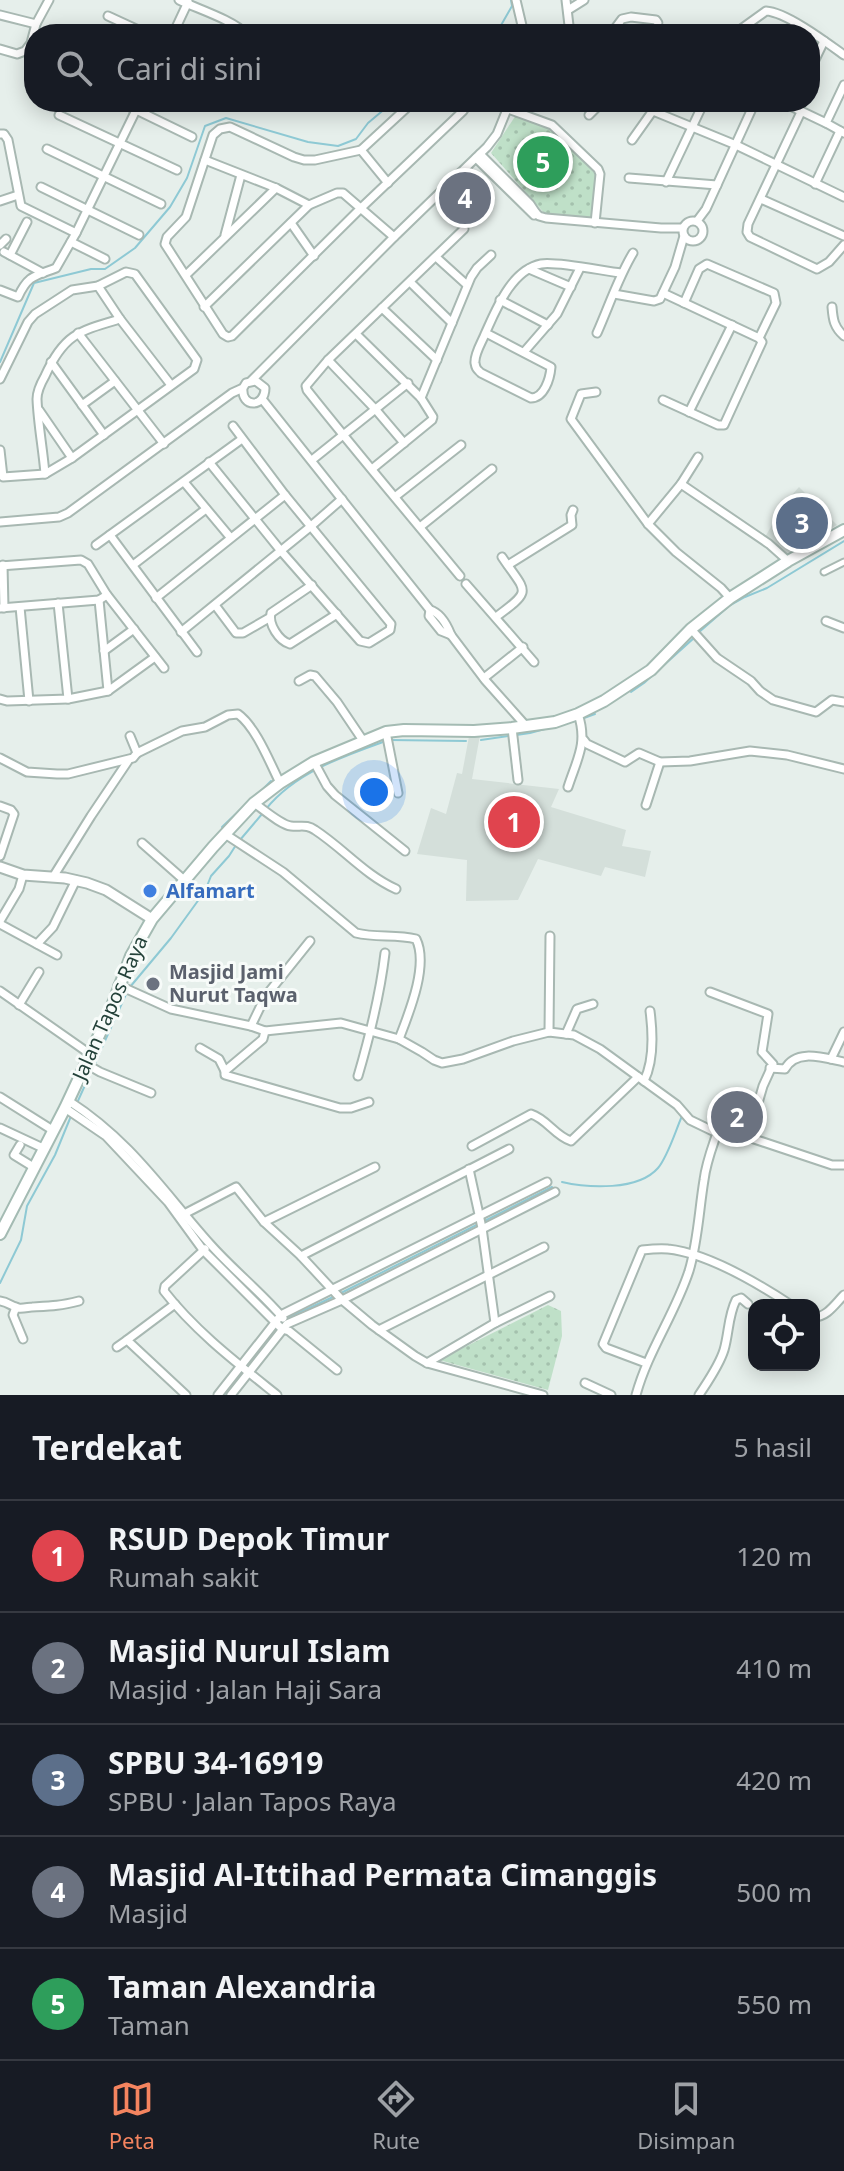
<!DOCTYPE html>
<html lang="id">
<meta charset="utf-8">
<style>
body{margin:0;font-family:"Noto Sans",sans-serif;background:#20242c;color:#f1f3f6}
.controls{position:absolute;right:24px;bottom:24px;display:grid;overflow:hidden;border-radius:16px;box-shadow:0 4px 20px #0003}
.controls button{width:72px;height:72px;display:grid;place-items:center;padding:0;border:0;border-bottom:2px solid #363941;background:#171b24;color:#f1f3f6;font:40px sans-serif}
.you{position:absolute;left:374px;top:792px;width:28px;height:28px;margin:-20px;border:6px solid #fff;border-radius:50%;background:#1a73e8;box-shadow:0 0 0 12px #1a73e833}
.badge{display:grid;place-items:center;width:52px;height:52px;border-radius:50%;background:#f4845f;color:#fff;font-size:26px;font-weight:700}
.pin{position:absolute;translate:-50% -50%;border:4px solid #fff;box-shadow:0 2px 8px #0006}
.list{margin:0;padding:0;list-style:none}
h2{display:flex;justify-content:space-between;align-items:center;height:104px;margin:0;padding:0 32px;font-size:34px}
h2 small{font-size:26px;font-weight:400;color:#9ea1a6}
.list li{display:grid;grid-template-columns:52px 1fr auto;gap:24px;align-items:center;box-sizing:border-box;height:112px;padding:0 32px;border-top:2px solid #363941}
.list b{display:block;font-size:30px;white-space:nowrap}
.list p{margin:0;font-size:26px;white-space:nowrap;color:#9ea1a6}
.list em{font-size:26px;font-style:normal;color:#9ea1a6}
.icon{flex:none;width:44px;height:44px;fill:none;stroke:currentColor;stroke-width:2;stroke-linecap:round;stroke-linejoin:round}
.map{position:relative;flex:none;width:844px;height:1395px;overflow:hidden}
.search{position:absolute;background:#171b24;box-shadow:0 4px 20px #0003;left:24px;right:24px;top:24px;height:88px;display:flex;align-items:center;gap:20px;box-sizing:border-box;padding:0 28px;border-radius:32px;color:#9ea1a6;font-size:30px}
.sheet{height:664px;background:#171b24}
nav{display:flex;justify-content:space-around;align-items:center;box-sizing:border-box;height:112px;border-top:2px solid #363941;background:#171b24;font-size:22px;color:#9ea1a6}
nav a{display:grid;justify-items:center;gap:4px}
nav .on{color:#f4845f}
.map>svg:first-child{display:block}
</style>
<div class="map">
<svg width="844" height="1395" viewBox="0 0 844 1395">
<defs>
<pattern id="green-dots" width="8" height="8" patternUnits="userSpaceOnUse" patternTransform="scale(2)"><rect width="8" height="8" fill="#bfe0c8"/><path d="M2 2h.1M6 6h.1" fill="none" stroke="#a4c1ad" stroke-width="1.8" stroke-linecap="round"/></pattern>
</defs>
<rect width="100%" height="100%" fill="#e6efeb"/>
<g fill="#d4dfda">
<polygon points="799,487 837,525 786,555 765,537 785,503"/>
<polygon points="481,730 472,779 559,789 551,807 626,830 622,846 651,851 645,877 605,867 601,876 538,859 518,900 466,901 467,860 417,854 431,808 446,814 457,773 462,774 470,731"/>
</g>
<g fill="url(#green-dots)">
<polygon points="516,115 550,127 597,171 591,220 545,214 491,153"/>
<polygon points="548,1305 561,1311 562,1336 548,1390 439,1360"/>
</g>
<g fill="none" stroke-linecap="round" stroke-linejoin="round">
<g stroke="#8ec9d4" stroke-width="2">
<polyline points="496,34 512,6 511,0"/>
<polyline points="0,362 34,283 91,269 105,269 135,248 170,207 187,178 205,126 226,118 308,142 338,146 356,139 368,123 393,102"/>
<polyline points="698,633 729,606 745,597 767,588 844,541"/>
<polyline points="631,692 644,683 694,638"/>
<polyline points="584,718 595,714"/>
<polyline points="390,740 466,741"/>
<polyline points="481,740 530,733 578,720"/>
<polyline points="256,796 271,781"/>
<path d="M266 809C295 773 341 757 383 742"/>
<polyline points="224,828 222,827 242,808"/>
<polyline points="240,840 262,814"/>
<polyline points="130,987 171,938 205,891 211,876 229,856 236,845"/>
<polyline points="77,1103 127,992"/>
<path d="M562 1182C588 1188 638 1191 658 1168 668 1156 675 1132 682 1116"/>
<polyline points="0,1283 21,1240 27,1206 55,1155 71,1116"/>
<polyline points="339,1294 552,1187"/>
<polyline points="279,1325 290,1317 333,1297"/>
<polyline points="224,1395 242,1370"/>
</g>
<defs>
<polyline id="pedestrian" points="824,572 844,562"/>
<g id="minor">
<path d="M179 0C198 9 233 20 246 34"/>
<polyline points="516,0 524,34"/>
<polyline points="566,0 570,34"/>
<polyline points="568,10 584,0"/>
<polyline points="0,15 36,24"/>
<polyline points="108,16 147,34"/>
<polyline points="613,31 622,19 631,17 656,20 658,23 654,34"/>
<polyline points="173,34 188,2"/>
<path d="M734 34 766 11C786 12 826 42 844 55"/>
<polyline points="789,34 795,23"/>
<polyline points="0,49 17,54 25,51 31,43 36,24 49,0"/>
<polyline points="810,70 824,41"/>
<polyline points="844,85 826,123 844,133"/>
<polyline points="120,102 192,137"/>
<polyline points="205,102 210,104 215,102"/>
<polyline points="413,102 361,150 315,160 304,160 294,157 230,127 220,129 213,135 186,217 167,237 165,244 223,334 228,337 232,336 361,208 463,111 469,102"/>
<polyline points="782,102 826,123"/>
<polyline points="508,109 552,125 598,169 600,174 595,223"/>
<polyline points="653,111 736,145 844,197"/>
<polyline points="801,112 748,224 747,232 750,237 817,269 829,262 844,245"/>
<polyline points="59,115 177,170"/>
<polyline points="589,115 602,102"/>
<polyline points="0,134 4,134 8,140 21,206 76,233"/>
<polyline points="632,140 659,102"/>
<polyline points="47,149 161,204"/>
<polyline points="361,150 388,183"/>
<polyline points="480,154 530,204 536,213"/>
<polyline points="476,158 534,215 536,213 539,216 546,218 661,228 683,228"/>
<polyline points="205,160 276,188 309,205"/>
<polyline points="629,178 717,185"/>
<polyline points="666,182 704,102"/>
<polyline points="815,184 840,131"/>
<polyline points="41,187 139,235"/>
<polyline points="761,199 844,236"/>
<polyline points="0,201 18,195"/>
<circle cx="693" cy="231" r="10"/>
<polyline points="697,221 706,209 755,102"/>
<polyline points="291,223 314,256"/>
<polyline points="225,235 241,175"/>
<polyline points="71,242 105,259"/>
<polyline points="0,245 6,239"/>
<polyline points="4,252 43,273"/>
<polyline points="10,255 27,222"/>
<polyline points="436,257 467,285"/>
<polyline points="529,269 571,287"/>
<polyline points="186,275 276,188"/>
<polyline points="410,282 452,323"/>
<polyline points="98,286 120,319 171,385"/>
<path d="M0 290 18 297C28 275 35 276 56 268L76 233 140 102"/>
<polyline points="663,293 759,338 762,342 724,425 718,425 663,400"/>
<polyline points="614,294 654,301 660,299 675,267 684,236"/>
<polyline points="500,300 548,325"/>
<polyline points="684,303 699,269 707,264 774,293 776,303 759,338"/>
<polyline points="204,307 309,205 337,193 343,193 394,237"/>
<path d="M832 307C833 320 834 327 844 336"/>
<polyline points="382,308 437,360"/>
<polyline points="78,333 164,444"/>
<path d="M486 333 551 367C550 379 544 398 531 398L481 373C477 369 476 369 475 363 474 354 482 342 485 334 496 310 511 270 541 264 556 261 603 271 621 273"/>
<path d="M597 333C609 306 618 278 633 253"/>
<polyline points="356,334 421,398 433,417 432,420 372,469"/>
<polyline points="524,352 557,314 580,268"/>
<polyline points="328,360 376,410 404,443"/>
<polyline points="51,362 104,435"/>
<polyline points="0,379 28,322 35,314 72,290 98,286 126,272 135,274 197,360 194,369 72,458 45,474 3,477 0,450"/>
<polyline points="251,381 394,237 487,147 497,134 510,102"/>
<polyline points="596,392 581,394 571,419 648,524 676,552 721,588 730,598"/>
<polyline points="421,398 471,277 477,268 491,255"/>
<path d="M262 399 430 610C441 613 447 625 451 635L485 680 526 726"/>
<polyline points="82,405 115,381"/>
<polyline points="39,410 72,458"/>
<polyline points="689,412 732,325"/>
<polyline points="312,460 408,383"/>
<polyline points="209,462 281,551 360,641 369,643 390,630 391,624 285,495 233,426"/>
<path d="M45 474C43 449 38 424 37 399 37 391 41 383 45 376 64 334 79 331 120 319"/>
<polyline points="184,482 230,537"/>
<polyline points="681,484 769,544 788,561"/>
<polyline points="396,496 461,445"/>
<path d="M0 522 59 517 68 513 232 393 243 388 246 383 256 381 265 388C265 408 241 408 243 388"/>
<polyline points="648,524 681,484 698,457"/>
<polyline points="420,527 492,469"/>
<polyline points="110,535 197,652"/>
<polyline points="96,545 242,439"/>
<polyline points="3,565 4,608"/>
<polyline points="133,565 206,509"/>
<polyline points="508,565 572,525 571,515 573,510"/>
<polyline points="0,566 81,560 88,564 107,595 164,668"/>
<path d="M460 576C409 514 357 453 307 390L306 386 328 360 464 229"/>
<polyline points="466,584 534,662"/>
<path d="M312 585 271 613C268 624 279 641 290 644L337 614"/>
<polyline points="156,598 285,495"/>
<polyline points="99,600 108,691"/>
<polyline points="58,603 68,699"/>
<polyline points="215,605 236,633 243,633 269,618"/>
<polyline points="20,607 29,701"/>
<polyline points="0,608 99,600 107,595"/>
<polyline points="430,610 429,616 441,631 451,635"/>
<path d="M496 617C534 589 526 593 502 557"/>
<polyline points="826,621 844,628"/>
<polyline points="691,629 717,658 751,681 760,691 773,700 816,712 832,700 844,702"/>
<polyline points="181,632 310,527 342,499"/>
<polyline points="104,651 134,629"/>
<polyline points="484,678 523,647"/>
<polyline points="299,681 310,675 315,676 337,702 364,742"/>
<polyline points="0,699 7,701 68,699 108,691 155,657"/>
<polyline points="512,728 518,780"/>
<polyline points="386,732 398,793"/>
<polyline points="584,740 587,744 625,762 639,753 660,762 690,761 750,751 787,755 844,769"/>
<path d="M137 753 182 731 205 727 228 715 238 714C256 727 270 763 280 783"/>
<polyline points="0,758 27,772 57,774 68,774 133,758 137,753 130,736"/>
<polyline points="314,762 327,786 335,795 405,851"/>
<path d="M568 787C577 759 588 743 578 714"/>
<path d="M254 803C263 809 281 825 291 826 301 827 307 824 315 830 344 849 365 875 396 889"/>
<polyline points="646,805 660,762"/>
<polyline points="0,806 11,810 14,814 0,856"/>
<path d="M225 834 283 872 356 933C376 938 396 934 416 939 429 965 409 1013 399 1039"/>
<polyline points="142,843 184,880"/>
<polyline points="53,877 91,816 128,761"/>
<polyline points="0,921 19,889 23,875"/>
<polyline points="0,924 57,955"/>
<polyline points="37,944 53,927 76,880"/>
<path d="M118 985 171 1009 251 1026 265 1031 341 1023 399 1039 422 1052 434 1060 442 1063 463 1059 513 1041 549 1032 574 1035 600 1049 677 1105 690 1120 717 1133C712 1148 706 1163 704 1180 699 1210 698 1241 689 1271 675 1314 648 1351 636 1395"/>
<polyline points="0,991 90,1054"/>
<polyline points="710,992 768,1014 762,1052 773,1064 763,1086 748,1137"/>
<polyline points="19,1005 39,972"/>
<polyline points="251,1026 265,997 310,941"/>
<polyline points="265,1031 263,1039 225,1071 225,1075 340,1108 351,1108 369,1102"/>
<polyline points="549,1032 550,936"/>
<polyline points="566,1034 577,1009 593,1004"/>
<polyline points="200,1048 219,1059 225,1071"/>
<polyline points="831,1059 844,1032"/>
<polyline points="86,1064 100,1072 151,1093"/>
<path d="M770 1068 785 1069C796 1048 824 1058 844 1062"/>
<path d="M358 1076C370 1035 380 996 385 953"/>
<path d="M644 1081C654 1061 653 1034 650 1011"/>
<polyline points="0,1097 54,1131"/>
<path d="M69 1101C131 1141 162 1190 210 1244 233 1270 261 1292 283 1318"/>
<polyline points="65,1108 106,1136 168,1202 203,1250 282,1329 289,1331 337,1370"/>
<polyline points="0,1128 45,1149"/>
<polyline points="717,1133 748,1137 832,1165 844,1165"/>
<polyline points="20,1145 14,1155 35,1168"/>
<path d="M472 1146 531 1114C547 1119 555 1136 571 1141L638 1077"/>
<polyline points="469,1169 482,1228 495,1323"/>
<polyline points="186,1213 236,1187 264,1222 301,1256 341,1299 372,1325 415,1356 427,1363 543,1395"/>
<polyline points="264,1222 375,1167"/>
<path d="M205 1249 165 1286 164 1291C195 1331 237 1363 277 1395"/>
<polyline points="301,1256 509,1149"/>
<path d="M0 1301C8 1302 11 1306 18 1308 22 1309 29 1307 32 1307 52 1306 59 1306 79 1301"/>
<polyline points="175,1304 127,1340 186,1395"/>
<polyline points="16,1307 13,1315 23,1339"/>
<path d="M814 1317C827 1317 835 1304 844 1295"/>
<polyline points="379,1330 544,1247"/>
<polyline points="117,1347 127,1340"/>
<polyline points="427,1363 495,1323 550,1296"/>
<path d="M646 1363 606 1348 603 1344 642 1250C651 1249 660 1248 668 1249 707 1253 759 1284 791 1305"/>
<polyline points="585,1383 611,1395"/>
<polyline points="218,1395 281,1315 547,1182"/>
<polyline points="231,1395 287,1324 342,1300 555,1192"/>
<path d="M699 1395C708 1381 719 1366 724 1350 729 1333 728 1316 736 1300L741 1298 748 1304"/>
</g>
<polyline id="tertiary" points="0,867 23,875 65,878 87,883 106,890 152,919"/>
<polyline id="secondary" points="0,1234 65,1108 109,1014 131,956 152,919 213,847 254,803 280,783 314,762 386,732 404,730 474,731 512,728 555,722 578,714 604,701 651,670 691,629 730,598 788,561 844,530"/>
</defs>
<use href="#pedestrian" stroke="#a8b8b2" stroke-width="9"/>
<use href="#minor" stroke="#a8b8b2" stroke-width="11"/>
<use href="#tertiary" stroke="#a8b8b2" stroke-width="13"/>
<use href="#secondary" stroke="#a4bbb3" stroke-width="14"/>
<use href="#pedestrian" stroke="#fff" stroke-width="5"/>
<use href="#minor" stroke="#fff" stroke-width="7"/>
<use href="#tertiary" stroke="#fff" stroke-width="9"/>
<use href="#secondary" stroke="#fff" stroke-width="10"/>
</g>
<circle fill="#3f7fe0" stroke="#f7fbf9" stroke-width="3" cx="150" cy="891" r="8"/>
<circle fill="#6b7280" stroke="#f7fbf9" stroke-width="3" cx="153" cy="984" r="8"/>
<g text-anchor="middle" stroke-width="6" stroke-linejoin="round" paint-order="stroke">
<g font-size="20" font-weight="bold" fill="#366cbe" stroke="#f7fbf9" text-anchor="start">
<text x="166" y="898">Alfamart</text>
</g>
<g font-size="20" font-weight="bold" fill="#5b616d" stroke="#f7fbf9" text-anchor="start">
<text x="169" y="979">Masjid Jami<tspan x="169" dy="23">Nurut Taqwa</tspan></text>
</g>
<g font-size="20" fill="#24423a" stroke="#f7fbf9">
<text transform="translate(110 1008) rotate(-66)" y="7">Jalan Tapos Raya</text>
</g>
</g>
</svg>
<div class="controls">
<button><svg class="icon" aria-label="locate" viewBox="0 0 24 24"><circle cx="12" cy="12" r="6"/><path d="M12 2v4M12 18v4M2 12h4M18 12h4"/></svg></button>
</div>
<div class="you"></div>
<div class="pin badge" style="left:514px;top:822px;background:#e0444e">1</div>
<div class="pin badge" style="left:737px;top:1117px;background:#6b7280">2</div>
<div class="pin badge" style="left:802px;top:523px;background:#5c6f8a">3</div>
<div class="pin badge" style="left:465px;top:198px;background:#6b7280">4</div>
<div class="pin badge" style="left:543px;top:162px;background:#2e9e5b">5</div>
<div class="search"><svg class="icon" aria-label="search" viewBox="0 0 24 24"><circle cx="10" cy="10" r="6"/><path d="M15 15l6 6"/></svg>Cari di sini</div>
</div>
<section class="sheet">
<h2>Terdekat<small>5 hasil</small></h2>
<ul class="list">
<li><span class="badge" style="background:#e0444e">1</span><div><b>RSUD Depok Timur</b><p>Rumah sakit</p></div><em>120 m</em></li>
<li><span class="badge" style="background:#6b7280">2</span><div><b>Masjid Nurul Islam</b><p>Masjid · Jalan Haji Sara</p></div><em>410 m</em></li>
<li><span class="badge" style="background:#5c6f8a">3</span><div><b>SPBU 34-16919</b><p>SPBU · Jalan Tapos Raya</p></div><em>420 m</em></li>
<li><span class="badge" style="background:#6b7280">4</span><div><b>Masjid Al-Ittihad Permata Cimanggis</b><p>Masjid</p></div><em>500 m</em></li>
<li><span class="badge" style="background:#2e9e5b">5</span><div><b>Taman Alexandria</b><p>Taman</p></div><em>550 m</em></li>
</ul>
</section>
<nav>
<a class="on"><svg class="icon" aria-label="map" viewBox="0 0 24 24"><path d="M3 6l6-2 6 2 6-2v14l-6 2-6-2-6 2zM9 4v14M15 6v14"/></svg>Peta</a>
<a><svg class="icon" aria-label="directions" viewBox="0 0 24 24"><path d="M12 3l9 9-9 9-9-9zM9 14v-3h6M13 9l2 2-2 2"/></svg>Rute</a>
<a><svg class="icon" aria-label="saved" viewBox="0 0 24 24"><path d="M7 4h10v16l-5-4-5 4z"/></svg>Disimpan</a>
</nav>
